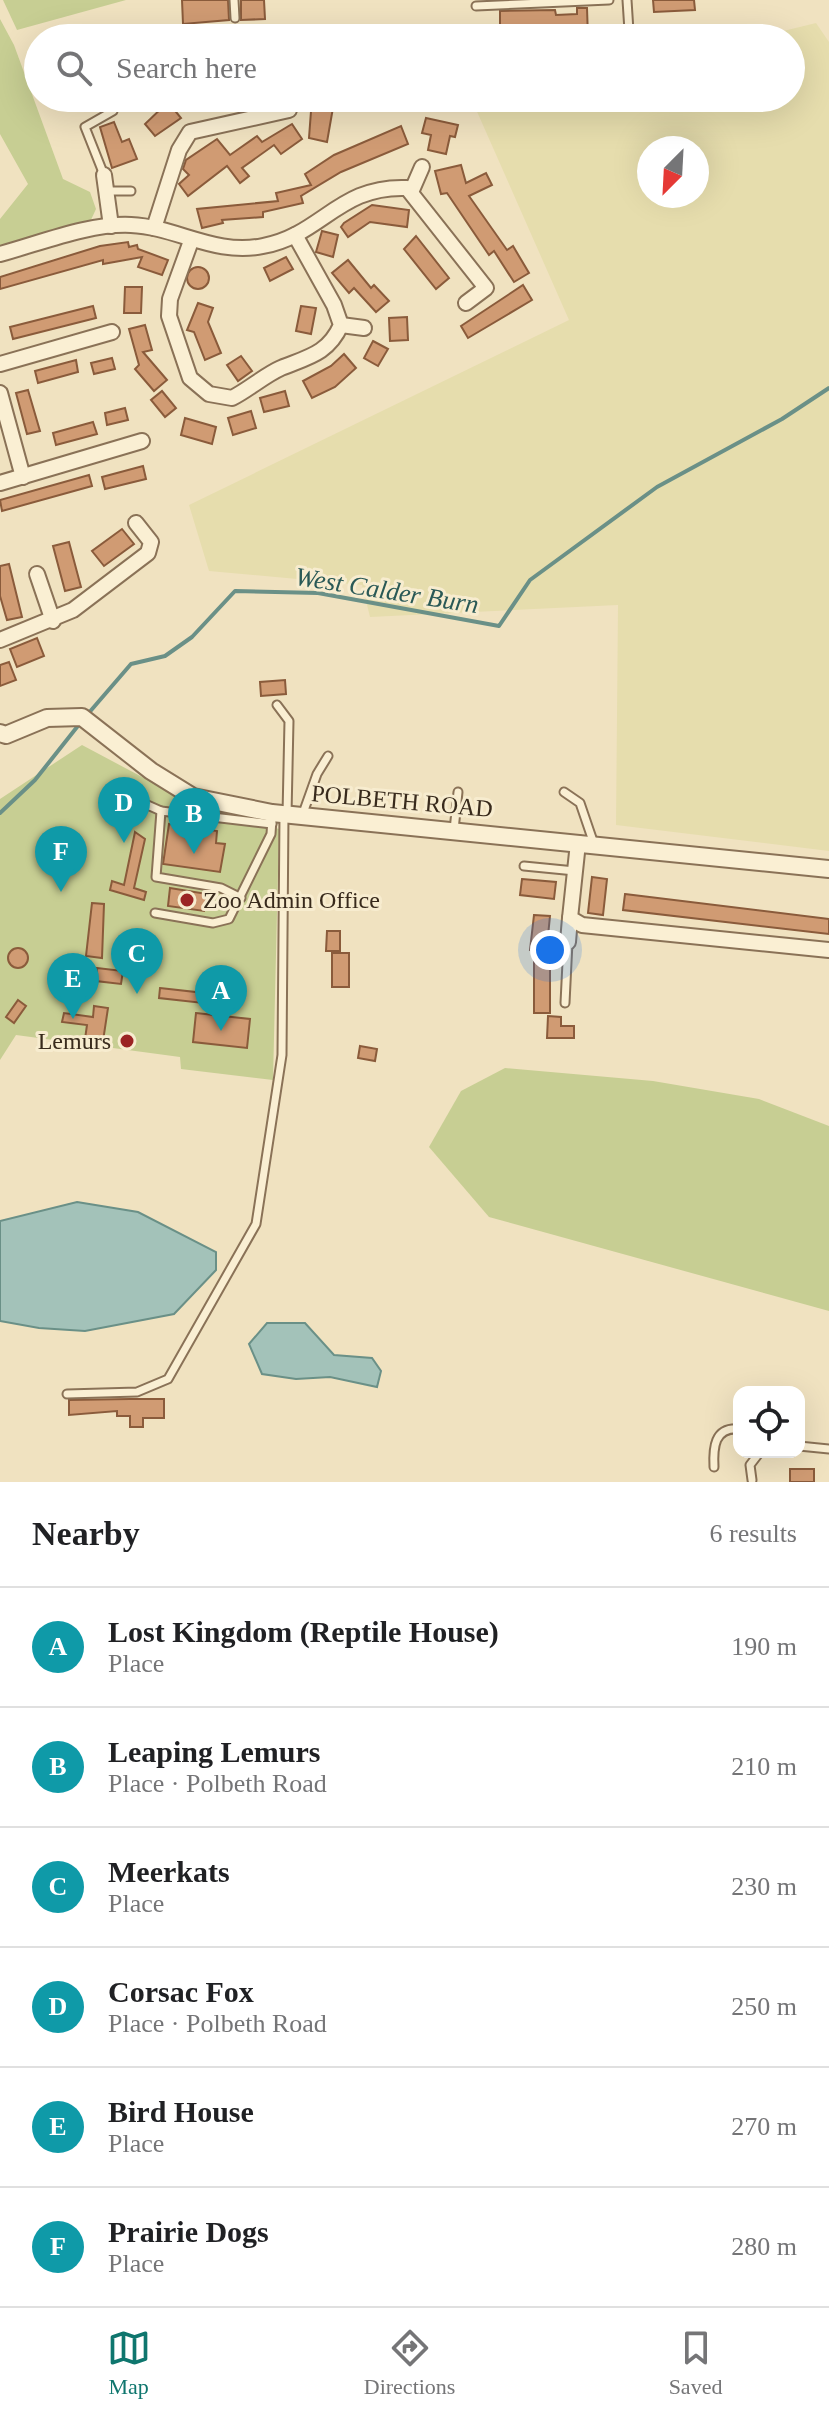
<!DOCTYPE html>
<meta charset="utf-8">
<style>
body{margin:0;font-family:"Times New Roman",serif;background:#f2f2f2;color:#202124}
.controls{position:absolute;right:24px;bottom:24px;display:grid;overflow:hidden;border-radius:16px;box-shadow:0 8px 32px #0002}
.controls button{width:72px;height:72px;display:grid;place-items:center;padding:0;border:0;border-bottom:2px solid #e0e0e0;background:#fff;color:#202124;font:40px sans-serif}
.compass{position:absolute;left:637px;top:136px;width:72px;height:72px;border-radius:50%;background:#fff;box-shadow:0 8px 32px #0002;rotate:204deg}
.you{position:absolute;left:550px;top:950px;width:28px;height:28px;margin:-20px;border:6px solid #fff;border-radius:50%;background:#1a73e8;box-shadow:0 0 0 12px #1a73e833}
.badge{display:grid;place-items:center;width:52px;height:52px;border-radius:50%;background:#0f766e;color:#fff;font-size:26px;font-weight:700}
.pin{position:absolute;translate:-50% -66px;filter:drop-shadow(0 2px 4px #0008)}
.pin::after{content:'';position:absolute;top:42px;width:28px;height:24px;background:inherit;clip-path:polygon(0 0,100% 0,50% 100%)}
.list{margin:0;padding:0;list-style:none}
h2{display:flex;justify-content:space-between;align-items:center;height:104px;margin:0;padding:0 32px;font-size:34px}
h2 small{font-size:26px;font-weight:400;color:#757577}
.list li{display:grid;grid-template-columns:52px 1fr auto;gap:24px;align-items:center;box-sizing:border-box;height:120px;padding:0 32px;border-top:2px solid #e0e0e0}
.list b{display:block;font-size:30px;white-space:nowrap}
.list p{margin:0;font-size:26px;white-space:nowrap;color:#757577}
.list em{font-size:26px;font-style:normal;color:#757577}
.icon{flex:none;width:44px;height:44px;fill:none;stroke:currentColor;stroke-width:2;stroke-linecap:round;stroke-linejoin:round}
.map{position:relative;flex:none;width:829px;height:1482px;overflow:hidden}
.search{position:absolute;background:#fff;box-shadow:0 8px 32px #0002;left:24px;right:24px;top:24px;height:88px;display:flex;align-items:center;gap:20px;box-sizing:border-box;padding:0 28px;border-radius:44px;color:#757577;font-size:30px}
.sheet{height:824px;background:#fff}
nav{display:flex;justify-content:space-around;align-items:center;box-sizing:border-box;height:112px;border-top:2px solid #e0e0e0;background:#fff;font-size:22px;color:#757577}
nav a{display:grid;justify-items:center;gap:4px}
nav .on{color:#0f766e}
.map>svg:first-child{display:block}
</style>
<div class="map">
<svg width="829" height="1482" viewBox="0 0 829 1482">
<rect width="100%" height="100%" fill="#f0e2c0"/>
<path fill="#e6ddad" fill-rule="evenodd" d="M816 23 829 42V851L616 825 618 605 370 617 362 585 209 571 189 505 569 320 471 98H791V38H755ZM649 148H697V196H649Z"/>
<g fill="#c7ce93">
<polygon points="3,0 126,0 17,30"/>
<polygon points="0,19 14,45 63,179 90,192 96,209 90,222 0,246 0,219 28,184 0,134"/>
<polygon points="82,745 191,803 279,829 273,1080 181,1069 180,1057 16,1035 0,1060 0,799"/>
<polygon points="505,1068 653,1081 759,1099 829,1126 829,1311 489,1217 429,1147 461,1091"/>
</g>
<g fill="#a3c2b9" stroke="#6a9087" stroke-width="2">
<polygon points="77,1202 138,1212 216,1252 216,1270 174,1314 85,1331 39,1328 0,1321 0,1221"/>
<polygon points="267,1323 305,1323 334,1355 372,1358 381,1371 377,1387 330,1377 296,1379 262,1374 249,1344"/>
</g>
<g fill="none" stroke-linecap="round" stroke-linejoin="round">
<g stroke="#6a9087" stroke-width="4">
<polyline points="87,715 131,664 165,656 192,637 235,591 318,593 499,626 530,580 657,487 782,419 829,388"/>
<polyline points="0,813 35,780 81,722"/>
</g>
</g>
<g fill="#d09b73" stroke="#8a5b3b" stroke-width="2">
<polygon points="182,0 228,0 229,20 183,24"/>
<polygon points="241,0 264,0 265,19 241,20"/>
<polygon points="653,0 694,0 695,10 654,12"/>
<polygon points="577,8 587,8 588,38 538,38 538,32 500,33 500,11 555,10 556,15 577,14"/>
<polygon points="312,98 334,102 327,142 309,138"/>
<polygon points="168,102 181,118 155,136 145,124"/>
<polygon points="426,118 458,125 455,137 450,136 446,154 428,150 431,135 422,133"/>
<polygon points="114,122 122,142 129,139 137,159 112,168 100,127"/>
<polygon points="292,124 302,139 281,154 274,145 242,168 249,176 240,183 227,166 188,196 179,184 189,175 183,169 186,160 217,139 230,155 257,136 262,142"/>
<polygon points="401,126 408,144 341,172 301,196 303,203 263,212 263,217 222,220 223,223 202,228 197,209 278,201 276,193 311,185 305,174 334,155"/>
<polygon points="461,165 466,183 486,173 492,185 469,196 507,250 513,246 529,273 514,282 494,251 489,255 447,193 441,194 435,171"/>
<polygon points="372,205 409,210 407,227 370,222 348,237 341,227 344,223"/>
<polygon points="322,231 338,235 333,257 316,252"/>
<polygon points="416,236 449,278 436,289 404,249"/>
<polygon points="128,242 129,247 137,245 138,249 168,260 162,275 138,267 142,257 103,264 103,260 0,289 0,277 100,246"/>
<polygon points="286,257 293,269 270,281 264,268"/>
<polygon points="348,260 371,288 374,285 389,301 376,312 354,288 349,293 332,273"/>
<circle cx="198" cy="278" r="11"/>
<polygon points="523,285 532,300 468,338 461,326"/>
<polygon points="125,287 142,287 141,313 124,313"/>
<polygon points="198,303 213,308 208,322 221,353 205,360 194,332 187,330"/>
<polygon points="93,306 96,318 13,339 10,327"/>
<polygon points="301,306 316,308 311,334 296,331"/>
<polygon points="407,317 408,340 390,341 389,318"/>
<polygon points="145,325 152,350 143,352 167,380 154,391 135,369 139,365 129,329"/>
<polygon points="373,341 388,349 378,366 364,358"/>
<polygon points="344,354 356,368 335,387 312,398 303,381 331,366"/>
<polygon points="241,356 252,371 238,381 227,365"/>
<polygon points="112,358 115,369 94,374 91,363"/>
<polygon points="76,360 78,372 38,383 35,371"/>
<polygon points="28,390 40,431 27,434 16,393"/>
<polygon points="162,391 176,408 165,417 151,400"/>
<polygon points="285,391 289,406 264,412 260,398"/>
<polygon points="125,408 128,420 107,425 105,413"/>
<polygon points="251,411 256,428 233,435 228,418"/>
<polygon points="185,418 216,427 212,444 181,435"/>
<polygon points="93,422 97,434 56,445 53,433"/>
<polygon points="143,466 146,479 105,489 102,477"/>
<polygon points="89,475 92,486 2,511 0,500"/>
<polygon points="122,529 134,544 104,566 92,551"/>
<polygon points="69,542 81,587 65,591 53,546"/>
<polygon points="9,564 22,617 7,620 0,596 0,566"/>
<polygon points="37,638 44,656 17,667 10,649"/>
<polygon points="9,662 16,680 0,686 0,665"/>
<polygon points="285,680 286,694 261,696 260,682"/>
<polygon points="169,824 217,831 216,843 225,844 220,872 163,864"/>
<polygon points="135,832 145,839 134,888 146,892 144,900 110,890 112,881 124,885"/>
<polygon points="592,877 607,879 603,915 588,913"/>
<polygon points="522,879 556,882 554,899 520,895"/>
<polygon points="170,888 207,894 204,911 168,906"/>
<polygon points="625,894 829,919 829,934 623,910"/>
<polygon points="92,903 104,904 102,958 86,956"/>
<polygon points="534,915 550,916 546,956 549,956 550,966 550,1013 534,1013 534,951 530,950"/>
<polygon points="327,931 340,931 340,951 326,951"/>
<circle cx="18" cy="958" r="10"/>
<rect x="332" y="953" width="17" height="34"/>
<polygon points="97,968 123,971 121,984 96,981"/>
<polygon points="160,988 204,993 203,1003 159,998"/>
<polygon points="18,1000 26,1006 14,1023 6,1017"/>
<polygon points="94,1006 108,1008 103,1041 85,1039 87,1025 62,1022 64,1013 93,1017"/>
<polygon points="196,1013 250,1019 247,1048 193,1042"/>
<polygon points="548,1016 561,1017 561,1026 574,1026 574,1038 547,1038"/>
<polygon points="360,1046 377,1049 375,1061 358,1058"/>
<polygon points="130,1399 164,1399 164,1418 143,1418 143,1427 130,1427 130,1416 117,1416 117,1411 69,1415 69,1400"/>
<rect x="790" y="1469" width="24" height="13"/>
</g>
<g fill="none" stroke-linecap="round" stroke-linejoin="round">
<defs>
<g id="service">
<polyline points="234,0 235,18"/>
<polyline points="627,0 629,31"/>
<polyline points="476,6 609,0"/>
<polyline points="104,175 85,127 113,111"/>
<polyline points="107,191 131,191"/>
<polyline points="277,705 289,721 287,815"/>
<polyline points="116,791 161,811"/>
<polyline points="564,792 580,803 594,844"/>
<polyline points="302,816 317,774 328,756"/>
<polyline points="454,830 458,792"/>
<polyline points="524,866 575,871"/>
<polyline points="241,898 221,888 156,877 161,811 272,824"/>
<polyline points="155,913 213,923 229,919 271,834 272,819"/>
<polyline points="565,1003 568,942"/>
<polyline points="67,1394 137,1392 168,1379 256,1224 282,1055 284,814"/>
<polyline points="799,1446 829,1449"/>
<path d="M714 1467C713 1448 714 1427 739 1429"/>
<polyline points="752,1480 750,1465 760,1452"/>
</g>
<g id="minor">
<polyline points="253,98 257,116"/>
<polyline points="104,175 111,226"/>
<polyline points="412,190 422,167"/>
<polyline points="154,228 179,150 190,132 289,110"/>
<path d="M191 241 170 299 169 316 190 378 209 394 232 398C248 390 265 375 281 368 308 357 328 354 341 325L334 305 295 235"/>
<path d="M0 254C41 243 89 223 131 225 177 227 215 256 263 246 322 235 339 185 407 188L486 288 466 303"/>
<polyline points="341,325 364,328"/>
<polyline points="0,364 112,332"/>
<polyline points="0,393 23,477"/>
<polyline points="0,483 142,441"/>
<polyline points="37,574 53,621"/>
<polyline points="0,640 73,610 148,553 151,542 136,523"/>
<polyline points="578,843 570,918 582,925 829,950"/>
<polyline points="568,942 570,918"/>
</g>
<polyline id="tertiary" points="0,733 6,735 47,718 82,717 151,771 193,797 272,813 829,869"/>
</defs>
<use href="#service" stroke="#8a7257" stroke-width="11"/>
<use href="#minor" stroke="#8a7257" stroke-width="18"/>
<use href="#tertiary" stroke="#8a7257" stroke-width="20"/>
<use href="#service" stroke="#faefd3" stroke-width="7"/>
<use href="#minor" stroke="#faefd3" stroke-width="14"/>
<use href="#tertiary" stroke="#faefd3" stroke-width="16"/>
</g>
<g fill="#9b2424" stroke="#f7eccf" stroke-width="3">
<circle cx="187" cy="900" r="8"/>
<circle cx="127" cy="1041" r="8"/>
</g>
<g text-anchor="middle" stroke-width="6" stroke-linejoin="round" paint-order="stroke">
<g font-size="24" fill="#382a1c" stroke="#f7eccf">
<text transform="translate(402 801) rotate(5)" y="8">POLBETH ROAD</text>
</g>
<g font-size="24" fill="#382a1c" stroke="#f7eccf" text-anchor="start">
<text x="203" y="908">Zoo Admin Office</text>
<text x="111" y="1049" text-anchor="end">Lemurs</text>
</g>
<g font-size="26" font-style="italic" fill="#2a5956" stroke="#f7eccf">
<text transform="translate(387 590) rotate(9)" y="9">West Calder Burn</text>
</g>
</g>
</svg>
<div class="controls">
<button><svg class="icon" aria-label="locate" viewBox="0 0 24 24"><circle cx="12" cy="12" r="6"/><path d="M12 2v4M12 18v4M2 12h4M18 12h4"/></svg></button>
</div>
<svg class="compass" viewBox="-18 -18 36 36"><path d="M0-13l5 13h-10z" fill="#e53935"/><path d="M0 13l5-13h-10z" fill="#757577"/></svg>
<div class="you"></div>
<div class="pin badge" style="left:221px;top:1031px;background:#0f9aa8">A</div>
<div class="pin badge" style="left:194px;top:854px;background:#0f9aa8">B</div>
<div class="pin badge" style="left:137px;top:994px;background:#0f9aa8">C</div>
<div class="pin badge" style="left:124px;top:843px;background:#0f9aa8">D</div>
<div class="pin badge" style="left:73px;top:1019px;background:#0f9aa8">E</div>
<div class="pin badge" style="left:61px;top:892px;background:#0f9aa8">F</div>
<div class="search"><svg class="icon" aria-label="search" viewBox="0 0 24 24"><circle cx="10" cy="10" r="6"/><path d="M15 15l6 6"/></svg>Search here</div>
</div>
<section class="sheet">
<h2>Nearby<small>6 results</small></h2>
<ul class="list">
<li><span class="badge" style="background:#0f9aa8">A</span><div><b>Lost Kingdom (Reptile House)</b><p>Place</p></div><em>190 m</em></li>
<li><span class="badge" style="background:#0f9aa8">B</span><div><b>Leaping Lemurs</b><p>Place · Polbeth Road</p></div><em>210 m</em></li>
<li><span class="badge" style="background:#0f9aa8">C</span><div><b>Meerkats</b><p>Place</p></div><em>230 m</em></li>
<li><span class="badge" style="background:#0f9aa8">D</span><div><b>Corsac Fox</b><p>Place · Polbeth Road</p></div><em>250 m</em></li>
<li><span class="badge" style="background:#0f9aa8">E</span><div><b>Bird House</b><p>Place</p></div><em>270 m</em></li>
<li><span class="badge" style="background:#0f9aa8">F</span><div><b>Prairie Dogs</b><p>Place</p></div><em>280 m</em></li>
</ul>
</section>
<nav>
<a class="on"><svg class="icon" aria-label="map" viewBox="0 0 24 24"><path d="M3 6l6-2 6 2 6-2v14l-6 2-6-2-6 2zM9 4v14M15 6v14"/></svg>Map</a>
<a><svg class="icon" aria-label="directions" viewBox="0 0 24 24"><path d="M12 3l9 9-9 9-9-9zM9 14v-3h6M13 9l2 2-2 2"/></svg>Directions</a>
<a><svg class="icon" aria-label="saved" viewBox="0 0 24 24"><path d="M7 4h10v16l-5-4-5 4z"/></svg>Saved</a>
</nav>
